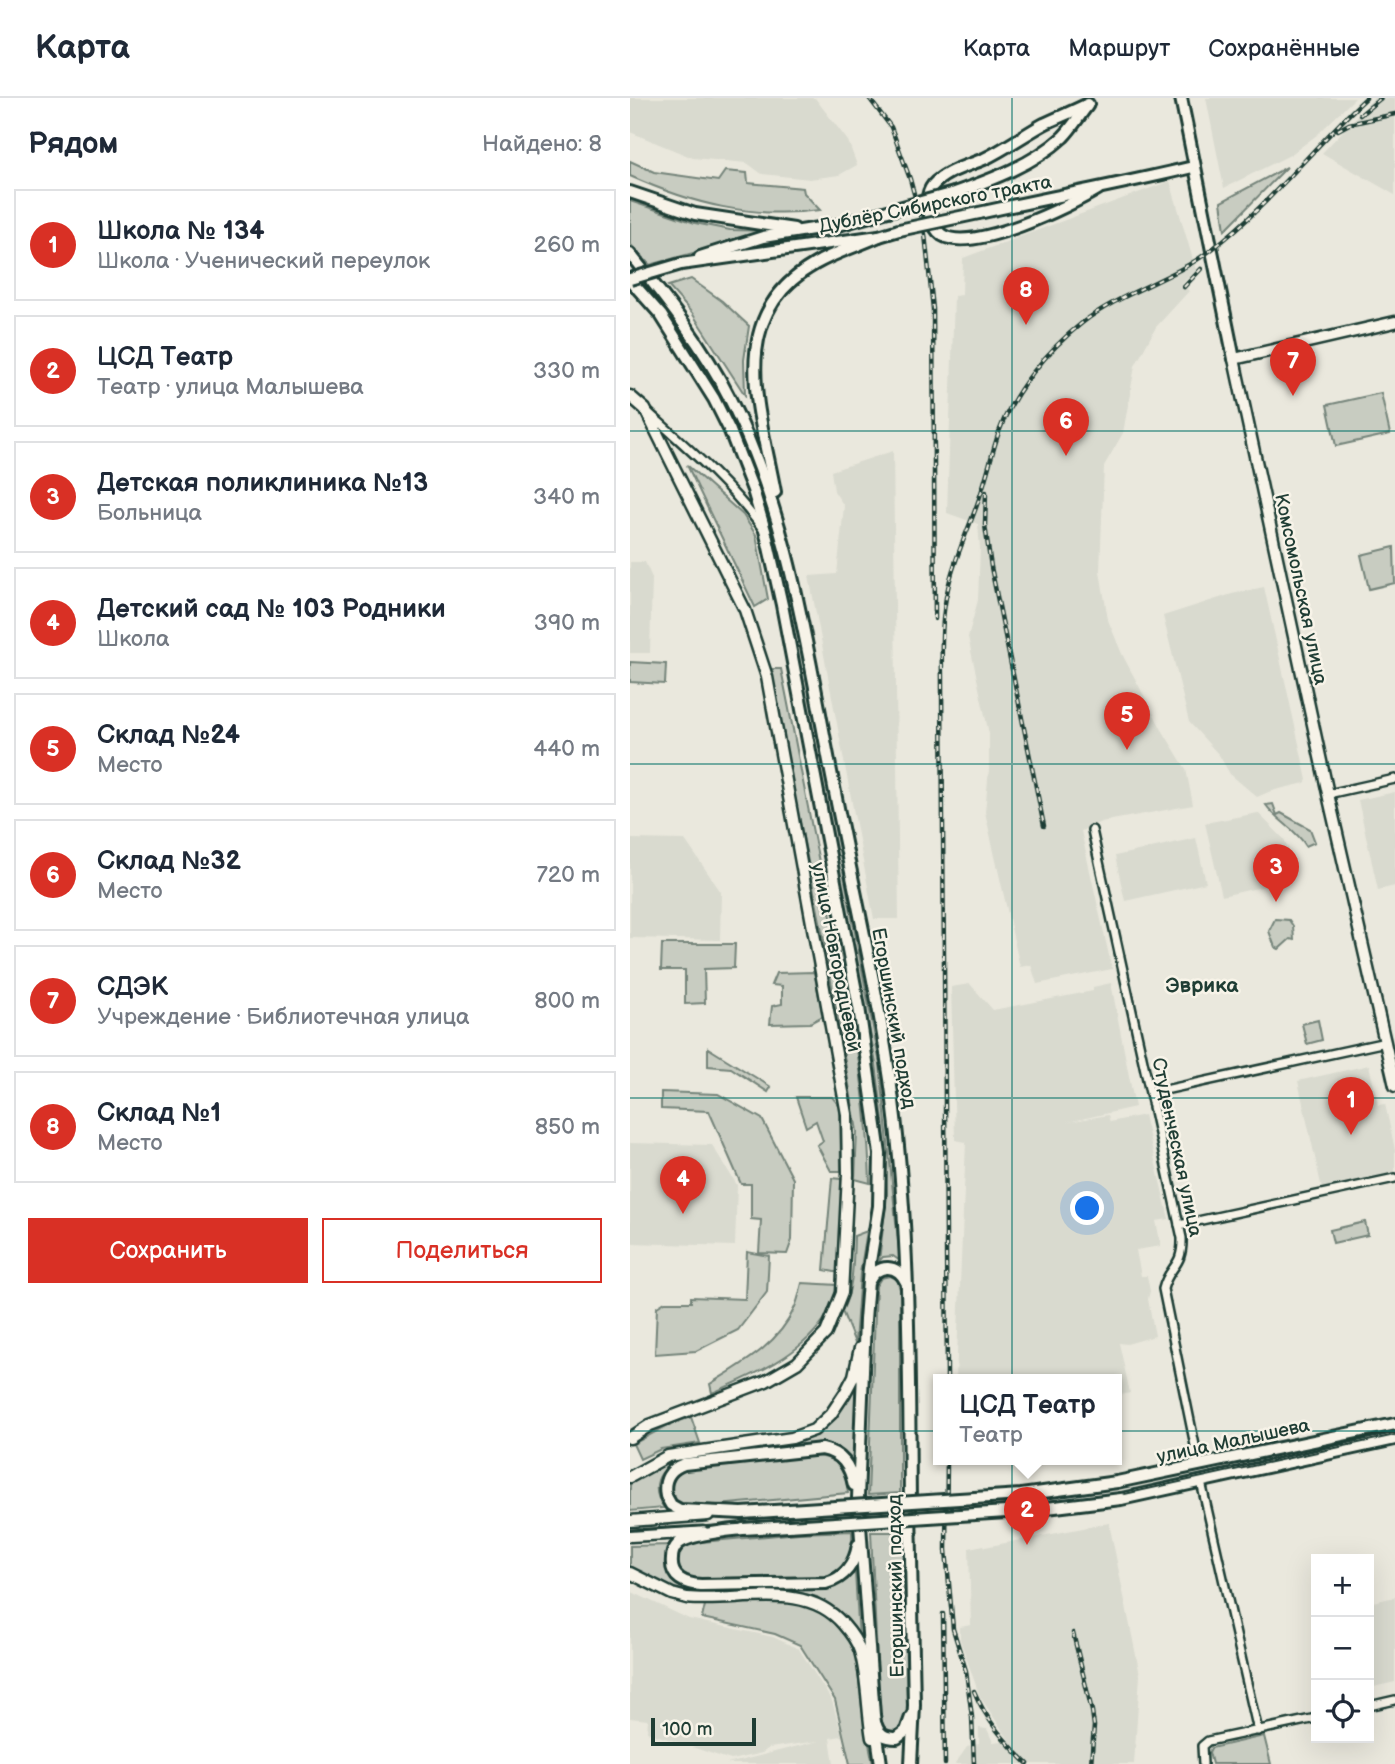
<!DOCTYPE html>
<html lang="ru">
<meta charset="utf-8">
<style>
body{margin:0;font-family:"Balsamiq Sans",sans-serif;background:#f6f6f7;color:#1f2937}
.controls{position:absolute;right:21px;bottom:21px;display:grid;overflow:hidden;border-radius:0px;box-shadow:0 7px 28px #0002}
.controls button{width:63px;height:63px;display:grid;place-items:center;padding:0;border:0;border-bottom:2px solid #e0e1e3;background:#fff;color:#1f2937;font:35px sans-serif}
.scale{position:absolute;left:21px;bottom:18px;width:105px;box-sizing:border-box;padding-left:7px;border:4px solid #1f3d34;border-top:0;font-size:19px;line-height:24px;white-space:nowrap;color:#1f3d34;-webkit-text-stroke:5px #f7f3e8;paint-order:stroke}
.you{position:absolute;left:458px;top:1111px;width:24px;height:24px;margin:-18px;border:5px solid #fff;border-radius:50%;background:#1a73e8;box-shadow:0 0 0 10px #1a73e833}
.badge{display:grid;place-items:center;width:46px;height:46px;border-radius:50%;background:#d93025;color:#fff;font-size:23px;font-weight:700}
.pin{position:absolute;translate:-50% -58px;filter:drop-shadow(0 2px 4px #0008)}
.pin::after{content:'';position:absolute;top:37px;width:24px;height:21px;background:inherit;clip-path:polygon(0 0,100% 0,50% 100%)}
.popup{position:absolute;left:303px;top:1276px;width:189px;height:91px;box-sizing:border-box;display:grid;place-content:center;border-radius:0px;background:#fff;filter:drop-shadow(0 2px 5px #0005);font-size:23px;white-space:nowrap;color:#747a83}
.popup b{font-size:26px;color:#1f2937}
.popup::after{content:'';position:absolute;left:50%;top:100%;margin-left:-14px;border:14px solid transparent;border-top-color:#fff}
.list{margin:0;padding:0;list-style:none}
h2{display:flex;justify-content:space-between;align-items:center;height:91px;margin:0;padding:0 28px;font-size:30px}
h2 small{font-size:23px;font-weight:400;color:#747a83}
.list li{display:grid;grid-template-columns:46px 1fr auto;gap:21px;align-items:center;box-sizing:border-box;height:112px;margin:0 14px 14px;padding:0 14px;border:2px solid #e0e1e3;border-radius:0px}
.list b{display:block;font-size:26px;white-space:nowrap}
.list p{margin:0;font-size:23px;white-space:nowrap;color:#747a83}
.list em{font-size:23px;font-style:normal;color:#747a83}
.actions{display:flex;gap:14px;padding:21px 28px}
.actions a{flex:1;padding:16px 0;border:2px solid #d93025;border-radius:0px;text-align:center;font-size:24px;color:#d93025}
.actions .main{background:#d93025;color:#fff}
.icon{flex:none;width:38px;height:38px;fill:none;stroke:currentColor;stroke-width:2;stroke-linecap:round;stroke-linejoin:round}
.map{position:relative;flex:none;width:765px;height:1666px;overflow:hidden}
header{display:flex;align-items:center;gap:42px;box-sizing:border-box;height:98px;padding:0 35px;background:#fff;border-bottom:2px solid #e0e1e3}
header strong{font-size:33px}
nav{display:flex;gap:38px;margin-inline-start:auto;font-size:24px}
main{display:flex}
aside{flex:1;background:#fff}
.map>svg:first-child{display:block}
</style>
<header>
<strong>Карта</strong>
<nav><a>Карта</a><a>Маршрут</a><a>Сохранённые</a></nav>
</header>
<main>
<aside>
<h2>Рядом<small>Найдено: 8</small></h2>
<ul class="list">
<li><span class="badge">1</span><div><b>Школа № 134</b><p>Школа · Ученический переулок</p></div><em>260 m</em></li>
<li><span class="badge">2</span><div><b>ЦСД Театр</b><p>Театр · улица Малышева</p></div><em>330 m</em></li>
<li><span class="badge">3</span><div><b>Детская поликлиника №13</b><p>Больница</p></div><em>340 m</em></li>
<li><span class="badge">4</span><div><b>Детский сад № 103 Родники</b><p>Школа</p></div><em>390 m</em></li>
<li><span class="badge">5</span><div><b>Склад №24</b><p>Место</p></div><em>440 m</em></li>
<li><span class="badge">6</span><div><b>Склад №32</b><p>Место</p></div><em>720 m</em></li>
<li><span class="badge">7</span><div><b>СДЭК</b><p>Учреждение · Библиотечная улица</p></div><em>800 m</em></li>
<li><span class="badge">8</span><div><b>Склад №1</b><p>Место</p></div><em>850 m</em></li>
</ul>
<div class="actions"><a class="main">Сохранить</a><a>Поделиться</a></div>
</aside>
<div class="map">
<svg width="765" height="1666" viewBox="0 0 765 1666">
<rect width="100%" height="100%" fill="#eae8dd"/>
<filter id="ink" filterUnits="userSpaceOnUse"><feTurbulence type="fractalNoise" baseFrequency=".0143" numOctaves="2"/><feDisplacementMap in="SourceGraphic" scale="14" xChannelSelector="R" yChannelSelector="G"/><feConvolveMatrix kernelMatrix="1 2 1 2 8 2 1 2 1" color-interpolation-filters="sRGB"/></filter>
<g filter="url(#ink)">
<g fill="#d9dacf">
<polygon points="0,0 185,0 218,43 227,67 209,77 180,81 132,76 117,65 63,60 0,34"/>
<polygon points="576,0 725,0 687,37 660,57 594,90"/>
<polygon points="744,0 765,0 765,97 692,55"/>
<polygon points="540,83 566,172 552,186 559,193 526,229 505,268 493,335 474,368 470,473 478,522 492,556 531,630 556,671 563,707 471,724 451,733 482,871 407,886 401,867 390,869 355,714 359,671 359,636 338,539 348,502 350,450 348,426 317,415 324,198 332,197 333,160"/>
<polygon points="263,353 269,821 244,821 179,478 207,476 214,408 204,393 201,373"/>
<polygon points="0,464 15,464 22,480 20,555 0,555"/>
<polygon points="634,489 677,682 675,685 641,693 627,699 600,676 589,657 559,624 533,518 602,496"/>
<polygon points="765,694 765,788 748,792 728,702"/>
<polygon points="628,715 654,741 665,767 658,768 645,786 592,798 575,725"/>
<polygon points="566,740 576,785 495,803 485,758"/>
<polygon points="0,741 55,742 91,794 90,842 0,840"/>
<polygon points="481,885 505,1009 438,1024 478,1017 480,1024 514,1017 539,1121 526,1123 531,1148 506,1152 511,1178 517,1178 520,1193 518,1201 525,1238 497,1246 489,1245 500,1295 486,1298 486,1281 326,1281 336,1044 325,1042 321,889 340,886 363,912 463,893 463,889"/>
<polygon points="739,967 748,1007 755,1006 765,1052 765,1074 692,1091 668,983"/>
<polygon points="0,1045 82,1047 107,1087 105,1148 0,1145"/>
<polygon points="479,1425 510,1577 504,1666 325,1666 337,1649 349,1646 349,1630 357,1631 363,1644 379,1642 350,1599 330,1542 330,1529 341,1527 339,1450 354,1447 355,1449"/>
<polygon points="0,1493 59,1521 143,1539 169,1551 202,1603 212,1638 200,1640 204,1666 97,1666 188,1643 139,1650 132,1655 101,1662 17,1634 18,1622 0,1620"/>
<polygon points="765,1499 765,1584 739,1590 739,1505"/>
</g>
<g fill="#c8ccc1" stroke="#74847a" stroke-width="2">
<path d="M0 63 24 74 88 83 95 73 117 75 118 85 173 90 174 95 190 112C121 121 62 106 0 78Z"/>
<polygon points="657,69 595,132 591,104"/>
<polygon points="0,103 65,125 100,132 142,133 20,167 0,146"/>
<polygon points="61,181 92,203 119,228 114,262 115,297 62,215 38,188"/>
<path d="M17 186C79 262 115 331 145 424 153 449 157 476 162 502L156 503C132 377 92 290 13 188Z"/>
<polygon points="751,295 760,336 706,348 697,307"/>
<polygon points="57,367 113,417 126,437 138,501 125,509"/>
<polygon points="764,449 765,485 739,491 731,457"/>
<polygon points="166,523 250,966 270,1163 263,1158 253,1159 249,1163 257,1096 254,1031 246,966 161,524"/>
<polygon points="0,564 36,566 35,586 0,584"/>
<path d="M139 571H151C164 634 175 697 188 759 212 867 237 974 240 1085L225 1081 227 1033 195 848Z"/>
<path d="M643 706 647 717 651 715 680 731 685 744 676 748C666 731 647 723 636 707Z"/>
<polygon points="645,821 659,822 663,828 664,842 660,841 649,851 645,849 639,833"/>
<polygon points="32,846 105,846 104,870 74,871 75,905 55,906 55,872 31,872"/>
<polygon points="184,874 193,918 180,925 140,926 142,908 152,906 152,888 141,887 146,875"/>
<polygon points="688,922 692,942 677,946 672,926"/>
<polygon points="78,950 141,989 138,994 101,970 78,968"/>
<polygon points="31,994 88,996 132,1021 163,1081 162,1142 157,1156 129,1155 131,1122 121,1121 121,1086 111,1086 79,1013 31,1011"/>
<polygon points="166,999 202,999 210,1009 211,1073 201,1073 187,1047 193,1043 186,1023 176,1029"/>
<polygon points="202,1080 211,1081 210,1175 194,1172"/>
<polygon points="735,1124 738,1137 703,1145 700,1132"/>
<path d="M237 1133 230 1175 225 1245 212 1213C224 1190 223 1163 224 1138Z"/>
<polygon points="117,1154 139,1158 137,1194 108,1232 66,1253 25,1256 27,1209 35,1204 61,1204 61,1199 115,1201"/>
<polygon points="260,1178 267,1181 270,1191 270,1395 238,1397 246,1188 251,1180"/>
<path d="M172 1185 208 1187C204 1198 200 1214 193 1223 168 1259 121 1278 82 1295L80 1286C112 1266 148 1247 164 1211 168 1203 170 1193 172 1185Z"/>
<path d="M226 1284 223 1367 204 1350 49 1363C27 1372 20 1390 34 1410L0 1413V1385L35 1363 184 1337C206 1322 214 1309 226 1284Z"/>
<polygon points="61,1319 70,1345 31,1351 10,1361 3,1346 38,1327"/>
<path d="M186 1358C212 1360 215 1371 218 1395L66 1409 48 1407 39 1394 41 1380 56 1371Z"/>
<path d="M222 1433C223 1460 220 1468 195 1480L67 1482C41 1479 39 1458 61 1445L169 1435Z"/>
<polygon points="241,1434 273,1434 277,1612 274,1630 266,1637 256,1635 250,1623"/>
<path d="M41 1447C36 1469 35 1480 57 1492L198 1490 209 1486 225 1475 229 1540 211 1518 187 1499 166 1494 59 1497 39 1490 0 1470V1448Z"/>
<polygon points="76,1503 162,1503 198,1517 210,1529 225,1550 232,1610 243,1666 220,1666 205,1602 170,1547 145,1536 72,1520"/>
<polygon points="634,1638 641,1666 582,1666 579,1654 581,1650"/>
</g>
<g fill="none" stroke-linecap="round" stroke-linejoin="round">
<defs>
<g id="street">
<path d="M18 314C58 350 101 387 132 430"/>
<polyline points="698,696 765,681"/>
<path d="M462 732 552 1140C553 1170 539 1167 533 1191L569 1367"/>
<polyline points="521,995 756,944"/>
<polyline points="549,1127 765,1080"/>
<polyline points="571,1384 628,1633"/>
<polyline points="739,1608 765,1602"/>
<polyline points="573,1666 572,1648 578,1643 686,1620"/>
</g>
<g id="secondary">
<polyline points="765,224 604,261 700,705 765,988"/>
<polyline points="0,298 15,311 115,512 137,579 217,1016 218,1076 212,1195 196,1235 167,1265 136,1283 20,1327 0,1340"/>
<polyline points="0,1379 38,1358 162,1340 184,1332 201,1316 215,1295 224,1278 230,1250"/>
<polyline points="0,1423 78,1417"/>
<polyline points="0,1438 73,1434"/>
<path d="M0 1475 42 1496 57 1500C108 1506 174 1481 213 1526 220 1534 227 1543 230 1553 238 1581 237 1611 242 1640"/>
</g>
<g id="primary">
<polyline points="551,0 604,261"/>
<path d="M458 6C444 13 429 19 414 26 394 37 375 51 354 61 337 68 319 72 306 84 297 92 296 104 299 114 301 122 305 132 312 137 342 156 440 108 468 91"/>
<polyline points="0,94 65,116 164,131"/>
<path d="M324 95C361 82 404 66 433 39 442 30 449 18 457 8"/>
<path d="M349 115C421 99 492 86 563 69"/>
<path d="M0 156C36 201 73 247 99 299 160 419 177 553 203 684 223 790 249 896 263 1003 280 1138 279 1274 280 1410 281 1476 283 1541 284 1607L281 1666"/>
<polyline points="70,159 133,139 208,127 258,113"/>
<polyline points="51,166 249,138 269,132"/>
<polyline points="0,182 31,217 84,301 100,333 123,392 136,436 152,507 229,909 250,1056 249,1108 239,1170 235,1222 228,1400 244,1617 251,1666"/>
<path d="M145 394C130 312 94 218 185 166 205 154 228 148 249 138"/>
<path d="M239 1183C248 1165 268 1166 276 1184"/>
<polyline points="487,1384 765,1326"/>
<polyline points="491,1401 765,1341"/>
<path d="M112 1415 50 1412 41 1407 36 1398C33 1383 39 1371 54 1366L192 1351C212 1355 220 1368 224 1387"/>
<path d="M113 1431C99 1432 58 1437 48 1446 44 1450 42 1456 42 1461 40 1480 55 1486 71 1487L196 1485C215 1480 225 1465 228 1447"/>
<path d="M246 1627C249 1637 256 1640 267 1640L276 1633 281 1619"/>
</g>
</defs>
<use href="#street" stroke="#1f3d34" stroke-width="12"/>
<use href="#secondary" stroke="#1f3d34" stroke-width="15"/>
<use href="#primary" stroke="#1f3d34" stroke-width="16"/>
<use href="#street" stroke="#f7f3e8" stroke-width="7"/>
<use href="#secondary" stroke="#f7f3e8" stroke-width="10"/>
<use href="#primary" stroke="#f7f3e8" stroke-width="10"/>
<polyline stroke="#1f3d34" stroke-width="2" points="0,1433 441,1404 490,1397 765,1337"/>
<defs>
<g id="rail">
<polyline points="239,0 261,29 280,81 295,136 303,211 305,521"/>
<polyline points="730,17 751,0"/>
<polyline points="708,32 719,26 765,16"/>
<polyline points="554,189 571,171"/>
<polyline points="356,394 355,427 361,469 414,728"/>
<path d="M317 1281 312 590C312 557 310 523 318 490 325 457 341 427 351 395 358 374 362 354 369 334 384 292 418 252 452 225 491 194 542 182 581 152 639 108 683 49 736 0"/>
<polyline points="317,1361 316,1452 323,1531 336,1573 342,1619 344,1666"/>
<polyline points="313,1516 315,1666"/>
<polyline points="443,1535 462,1613 464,1628 461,1666"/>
<path d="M344 1593C356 1622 375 1644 398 1666"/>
</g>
</defs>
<use href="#rail" stroke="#1f3d34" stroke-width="4.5"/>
<use href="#rail" stroke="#f7f3e8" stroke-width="2" stroke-dasharray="5" stroke-linecap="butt"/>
<defs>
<g id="primary-bridge">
<polyline points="258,113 324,95"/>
<polyline points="269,132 349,115"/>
<polyline points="0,181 51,166"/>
<polyline points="112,1415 391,1397 487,1384"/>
<polyline points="113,1431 392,1413 491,1401"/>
</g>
</defs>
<use href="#primary-bridge" stroke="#1f3d34" stroke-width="16" stroke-linecap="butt"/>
<use href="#primary-bridge" stroke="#f7f3e8" stroke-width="10"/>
</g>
</g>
<path fill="none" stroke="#0f766e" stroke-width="2" stroke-opacity="0.55" d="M382 0V1666M0 333H765M0 666H765M0 1000H765M0 1333H765"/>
<g text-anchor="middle" stroke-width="5" stroke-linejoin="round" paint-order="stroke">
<g font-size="19" fill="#1f3d34" stroke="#f7f3e8">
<text transform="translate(305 105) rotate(-11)" y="7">Дублёр Сибирского тракта</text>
<text transform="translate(672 491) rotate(78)" y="7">Комсомольская улица</text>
<text transform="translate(207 859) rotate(79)" y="7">улица Новгородцевой</text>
<text transform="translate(265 920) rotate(80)" y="7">Егоршинский подход</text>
<text transform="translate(548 1049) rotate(78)" y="7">Студенческая улица</text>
<text transform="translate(603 1342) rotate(-12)" y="7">улица Малышева</text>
<text transform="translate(265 1488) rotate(-91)" y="7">Егоршинский подход</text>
</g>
<g font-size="21" font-weight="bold" fill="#1f3d34" stroke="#f7f3e8">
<text x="572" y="894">Эврика</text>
</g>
</g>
</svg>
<div class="controls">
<button>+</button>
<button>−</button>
<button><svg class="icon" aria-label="locate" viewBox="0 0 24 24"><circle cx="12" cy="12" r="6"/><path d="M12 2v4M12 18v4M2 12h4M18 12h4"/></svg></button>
</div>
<div class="scale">100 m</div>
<div class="you"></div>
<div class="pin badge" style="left:721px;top:1037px">1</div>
<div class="pin badge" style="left:397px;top:1447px">2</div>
<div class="popup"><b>ЦСД Театр</b>Театр</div>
<div class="pin badge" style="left:646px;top:804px">3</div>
<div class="pin badge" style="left:53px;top:1116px">4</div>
<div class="pin badge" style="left:497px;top:652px">5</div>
<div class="pin badge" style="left:436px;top:358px">6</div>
<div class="pin badge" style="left:663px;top:298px">7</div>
<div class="pin badge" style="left:396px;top:227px">8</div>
</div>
</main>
